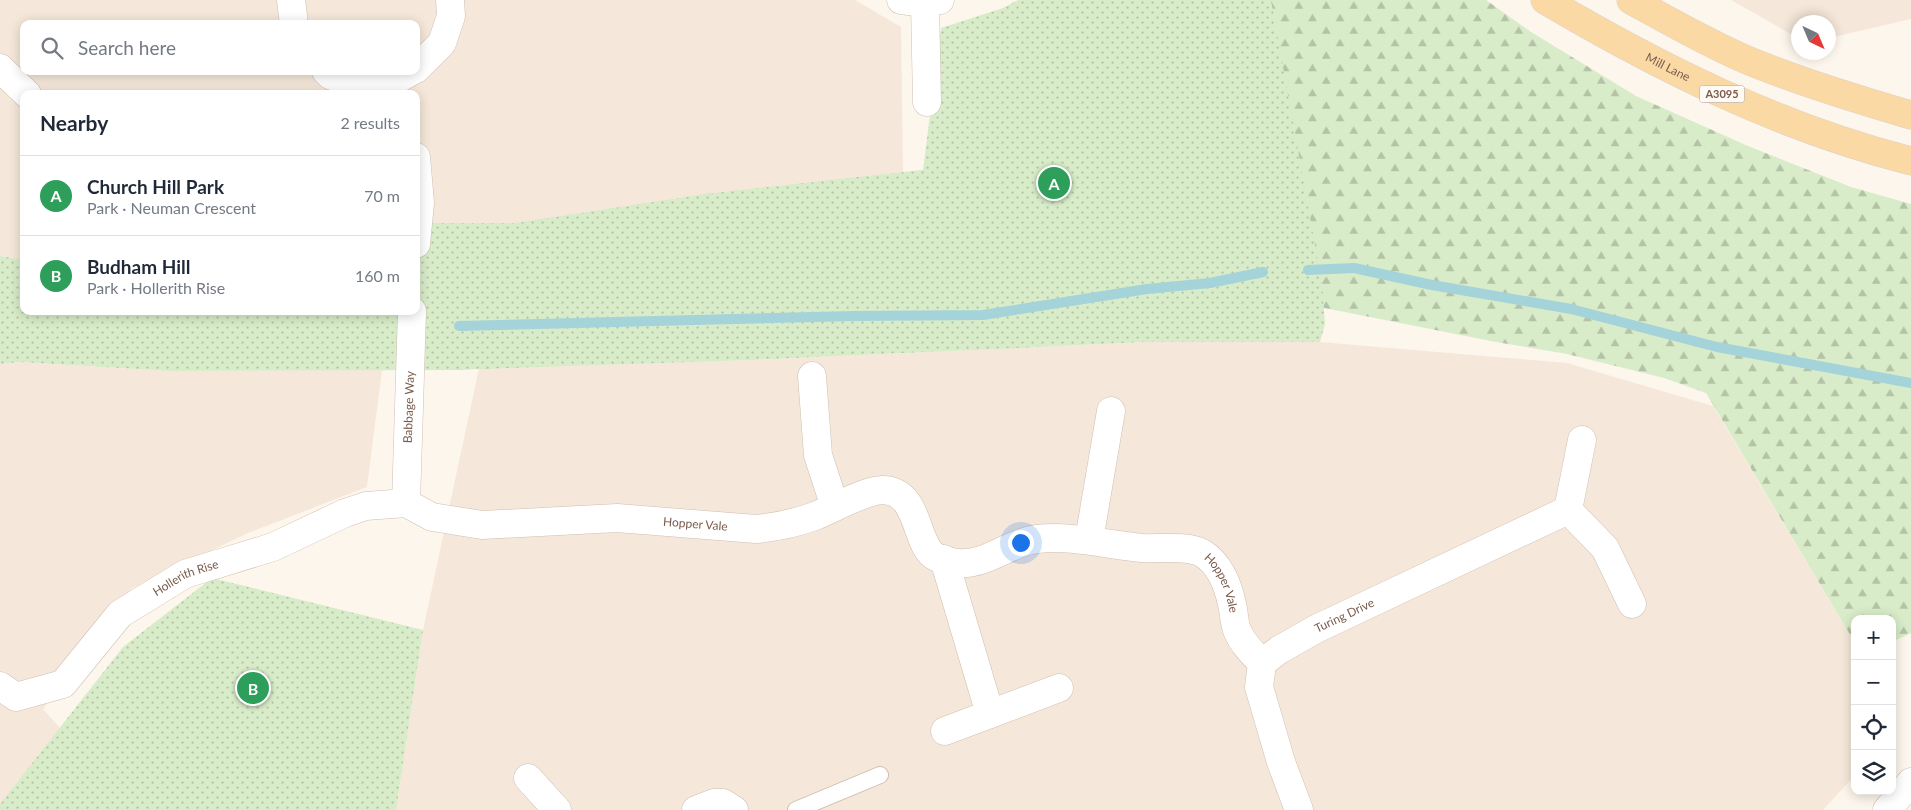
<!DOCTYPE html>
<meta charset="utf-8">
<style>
body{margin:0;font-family:Lato,sans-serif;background:#f2f2f3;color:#1f2937}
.controls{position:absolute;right:15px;bottom:15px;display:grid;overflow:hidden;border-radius:10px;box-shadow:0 2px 12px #0003}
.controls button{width:45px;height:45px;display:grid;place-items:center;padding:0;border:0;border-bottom:1px solid #e0e1e3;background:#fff;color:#1f2937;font:25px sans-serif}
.compass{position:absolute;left:1791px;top:15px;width:45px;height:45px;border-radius:50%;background:#fff;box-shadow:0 2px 12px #0003;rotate:136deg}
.you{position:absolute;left:1020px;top:542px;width:18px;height:18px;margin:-12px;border:4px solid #fff;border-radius:50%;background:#1a73e8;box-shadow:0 0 0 8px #1a73e833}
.badge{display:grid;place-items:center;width:32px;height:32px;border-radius:50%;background:#e76f51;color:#fff;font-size:16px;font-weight:700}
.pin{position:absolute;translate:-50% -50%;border:2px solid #fff;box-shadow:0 1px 5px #0006}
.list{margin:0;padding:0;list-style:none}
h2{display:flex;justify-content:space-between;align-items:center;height:65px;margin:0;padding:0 20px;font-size:21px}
h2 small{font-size:16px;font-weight:400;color:#747a83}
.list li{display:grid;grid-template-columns:32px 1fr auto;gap:15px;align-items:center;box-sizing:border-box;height:80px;padding:0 20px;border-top:1px solid #e0e1e3}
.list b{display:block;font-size:19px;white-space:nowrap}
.list p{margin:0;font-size:16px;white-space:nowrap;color:#747a83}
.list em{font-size:16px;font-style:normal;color:#747a83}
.icon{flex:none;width:28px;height:28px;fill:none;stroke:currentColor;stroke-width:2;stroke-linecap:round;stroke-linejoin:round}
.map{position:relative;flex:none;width:1911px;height:810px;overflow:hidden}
.search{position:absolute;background:#fff;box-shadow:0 2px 12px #0003;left:20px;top:20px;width:400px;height:55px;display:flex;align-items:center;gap:12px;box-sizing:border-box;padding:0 18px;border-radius:10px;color:#747a83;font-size:19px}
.panel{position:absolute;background:#fff;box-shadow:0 2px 12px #0003;left:20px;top:90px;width:400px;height:225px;border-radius:10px}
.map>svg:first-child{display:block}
</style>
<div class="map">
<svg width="1911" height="810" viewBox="0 0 1911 810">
<defs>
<pattern id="forest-firs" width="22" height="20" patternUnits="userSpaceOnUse" patternTransform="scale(1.25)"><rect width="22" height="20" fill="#d8ecc9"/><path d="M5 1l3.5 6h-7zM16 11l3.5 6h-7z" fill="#b4c2a5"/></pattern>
<pattern id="park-dots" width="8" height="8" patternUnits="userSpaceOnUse" patternTransform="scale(1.25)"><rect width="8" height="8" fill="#d8ecc9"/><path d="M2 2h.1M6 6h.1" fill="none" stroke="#b4c2a5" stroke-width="1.8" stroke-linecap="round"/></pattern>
</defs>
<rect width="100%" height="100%" fill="#fdf6ec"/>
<g fill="#f5e8da" fill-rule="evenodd">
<path d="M0 0H855L901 27 903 172 516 223H416V94H24V260L0 256ZM24 24H416V71H24Z"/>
<polygon points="1731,0 1911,0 1911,19 1829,38 1828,22 1798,22 1798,38"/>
<polygon points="1145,342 1320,342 1567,363 1713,406 1855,643 1855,775 1823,810 396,810 423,630 479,368 752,360"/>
<polygon points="20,362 170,371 382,370 367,487 248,533 131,589 43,709 60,728 0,804 0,364"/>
</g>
<polygon fill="url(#forest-firs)" points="1237,0 1486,0 1531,32 1636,96 1748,146 1851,187 1911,204 1911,633 1892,642 1892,619 1855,619 1855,643 1706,393 1664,378 1567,354 1496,342 1279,299 1025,348 451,370 453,223 516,223 706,194 923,170"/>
<g fill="url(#park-dots)">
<polygon points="1018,0 1271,0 1322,284 1325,324 1320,342 1145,342 752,360 451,370 170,371 20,362 0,364 0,256 24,260 24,311 416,311 416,223 516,223 706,194 923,170 941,28 1003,8"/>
<polygon points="212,578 423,630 396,810 0,810 0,804 123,647"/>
</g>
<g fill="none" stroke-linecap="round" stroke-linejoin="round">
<g stroke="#a5d3da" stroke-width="10">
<polyline points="1308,270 1354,268 1432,285 1571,309 1717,347 1911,383"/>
<polyline points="459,326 855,316 983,315 1147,289 1210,283 1263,272"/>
</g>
<defs>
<polyline id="lane" points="796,810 880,775"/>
<g id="street">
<polyline points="291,0 294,24"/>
<polyline points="901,0 925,3 940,0"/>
<polyline points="925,3 927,102"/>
<polyline points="0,68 27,94"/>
<polyline points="416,69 442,43 451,16 450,0"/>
<polyline points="326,71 330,75 363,87 393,82 412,71"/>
<polyline points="416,157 420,203 416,244"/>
<polyline points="812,376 818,455 835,507"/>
<polyline points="1582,440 1568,510 1605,548 1632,604"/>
<path id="s1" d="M406 503 432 517 482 525 617 518 756 529C776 527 796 523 815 516 833 509 863 491 882 490 921 490 914 546 936 557 941 560 951 562 958 563 985 566 1010 542 1037 539 1072 535 1107 545 1142 548 1159 549 1187 545 1202 553 1219 563 1228 585 1232 604 1234 612 1234 622 1237 630 1242 643 1253 654 1262 663"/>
<path id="s2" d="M406 503 412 311"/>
<polyline points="1089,540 1111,411"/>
<polyline points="944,559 990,714"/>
<path id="s3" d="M0 686 16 697 63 684 120 614 185 574 273 547 345 513 366 506 406 503"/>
<polyline points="945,731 1059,688"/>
<polyline points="528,778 557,810"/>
<polyline points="696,810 714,803 723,803 734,810"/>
<path id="s4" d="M1299 810 1281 762 1259 687 1262 663 1279 650 1316 629 1568 510"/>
</g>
<polyline id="secondary" points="1887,810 1911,782"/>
<g id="primary">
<path id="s5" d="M1545 0C1662 69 1779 127 1911 161"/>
<path d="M1631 0C1669 21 1707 43 1747 60 1800 82 1856 99 1911 115"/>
</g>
</defs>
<use href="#lane" stroke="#d1beb0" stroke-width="18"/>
<use href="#street" stroke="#d1beb0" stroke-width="29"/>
<use href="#secondary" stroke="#d6c0b0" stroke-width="29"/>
<use href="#primary" stroke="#dad1cd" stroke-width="29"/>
<use href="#lane" stroke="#fff" stroke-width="16"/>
<use href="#street" stroke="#fff" stroke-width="28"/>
<use href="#secondary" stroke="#fff" stroke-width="28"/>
<use href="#primary" stroke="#fbd9a5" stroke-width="28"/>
</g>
<g text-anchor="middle" stroke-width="4" stroke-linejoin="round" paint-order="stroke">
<rect fill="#fffaf3" stroke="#a28b7f" stroke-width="1" x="1699.5" y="85.5" width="45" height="17" rx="4"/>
<g font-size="11" font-weight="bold" fill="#7a5c4d">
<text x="1722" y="98">A3095</text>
</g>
<g font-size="12" fill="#7a5c4d" stroke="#fffaf3">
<text dy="4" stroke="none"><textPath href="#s5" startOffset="140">Mill Lane</textPath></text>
<text dy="4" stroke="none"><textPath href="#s2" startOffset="96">Babbage Way</textPath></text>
<text dy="4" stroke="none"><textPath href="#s1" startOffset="294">Hopper Vale</textPath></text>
<text dy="4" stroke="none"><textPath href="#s3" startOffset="234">Hollerith Rise</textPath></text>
<text dy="4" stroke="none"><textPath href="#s1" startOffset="889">Hopper Vale</textPath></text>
<text dy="4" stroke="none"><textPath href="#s4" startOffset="249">Turing Drive</textPath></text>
</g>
</g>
</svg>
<div class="controls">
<button>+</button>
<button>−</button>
<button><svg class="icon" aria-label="locate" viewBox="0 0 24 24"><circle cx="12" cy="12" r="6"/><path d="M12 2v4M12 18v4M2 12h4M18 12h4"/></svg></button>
<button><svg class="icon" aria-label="layers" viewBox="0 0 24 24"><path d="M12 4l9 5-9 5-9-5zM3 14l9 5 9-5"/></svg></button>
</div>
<svg class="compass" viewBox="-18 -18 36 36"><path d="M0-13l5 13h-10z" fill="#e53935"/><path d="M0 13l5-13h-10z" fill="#747a83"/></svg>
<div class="you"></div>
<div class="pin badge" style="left:1054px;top:183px;background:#2e9e5b">A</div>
<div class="pin badge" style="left:253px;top:688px;background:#2e9e5b">B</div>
<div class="search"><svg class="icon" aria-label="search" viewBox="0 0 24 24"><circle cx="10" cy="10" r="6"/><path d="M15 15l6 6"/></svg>Search here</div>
<section class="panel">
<h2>Nearby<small>2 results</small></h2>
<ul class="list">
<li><span class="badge" style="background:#2e9e5b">A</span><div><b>Church Hill Park</b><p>Park · Neuman Crescent</p></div><em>70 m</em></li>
<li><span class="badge" style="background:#2e9e5b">B</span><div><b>Budham Hill</b><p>Park · Hollerith Rise</p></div><em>160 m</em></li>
</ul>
</section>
</div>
